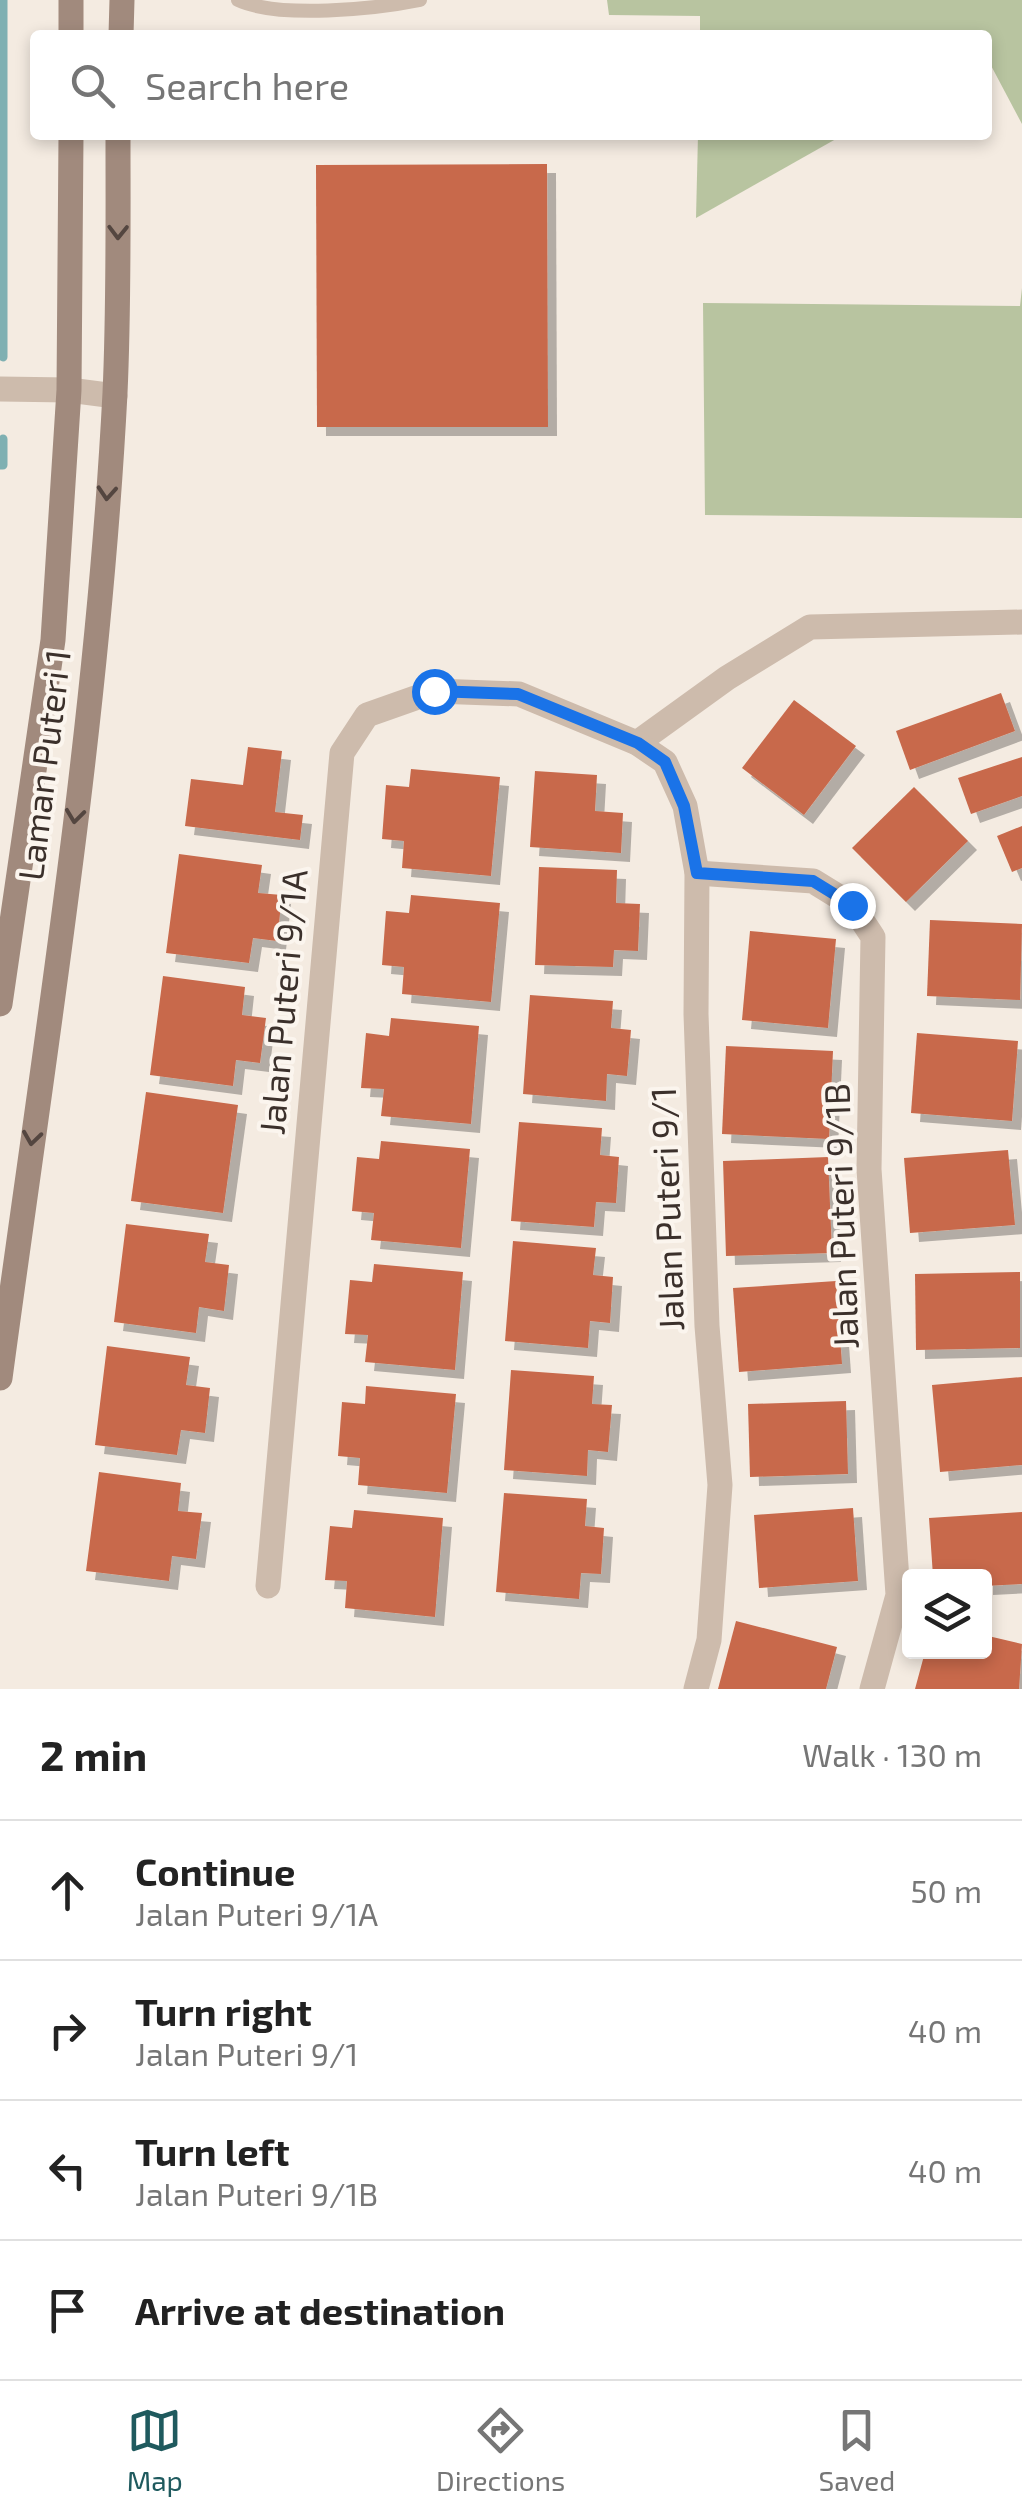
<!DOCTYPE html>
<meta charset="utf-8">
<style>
body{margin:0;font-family:"Exo 2",sans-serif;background:#f6f6f6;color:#222}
.controls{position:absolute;right:30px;bottom:30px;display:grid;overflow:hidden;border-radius:10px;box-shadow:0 5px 15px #0003}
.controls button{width:90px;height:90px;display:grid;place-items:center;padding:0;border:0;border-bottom:2px solid #e0e0e0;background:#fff;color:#222;font:50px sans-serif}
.stop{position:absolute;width:30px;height:30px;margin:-22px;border:8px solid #1a73e8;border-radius:50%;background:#fff}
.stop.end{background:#1a73e8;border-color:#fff;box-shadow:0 2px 10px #0008}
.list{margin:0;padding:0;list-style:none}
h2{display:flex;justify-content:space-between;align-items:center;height:130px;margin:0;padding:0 40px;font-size:42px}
h2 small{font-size:32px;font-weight:400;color:#767676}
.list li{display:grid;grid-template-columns:65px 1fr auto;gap:30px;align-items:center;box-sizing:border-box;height:140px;padding:0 40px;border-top:2px solid #e0e0e0}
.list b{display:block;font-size:38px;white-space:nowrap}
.list p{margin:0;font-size:32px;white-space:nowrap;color:#767676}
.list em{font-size:32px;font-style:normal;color:#767676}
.icon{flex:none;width:55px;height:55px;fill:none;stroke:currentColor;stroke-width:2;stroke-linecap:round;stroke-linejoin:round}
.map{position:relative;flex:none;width:1022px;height:1689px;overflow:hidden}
.search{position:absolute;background:#fff;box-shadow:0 5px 15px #0003;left:30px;right:30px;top:30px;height:110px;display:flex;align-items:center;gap:25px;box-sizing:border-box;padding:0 35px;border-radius:10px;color:#767676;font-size:38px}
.sheet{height:690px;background:#fff}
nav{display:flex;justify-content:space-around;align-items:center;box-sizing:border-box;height:140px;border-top:2px solid #e0e0e0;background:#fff;font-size:28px;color:#767676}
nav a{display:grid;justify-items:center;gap:5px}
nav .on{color:#1f5a5e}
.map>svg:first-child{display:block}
</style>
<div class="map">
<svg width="1022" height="1689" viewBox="0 0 1022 1689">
<defs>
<filter id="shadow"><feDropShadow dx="9" dy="9" stdDeviation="0" flood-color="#0004"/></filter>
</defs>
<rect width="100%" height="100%" fill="#f4ebe1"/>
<g fill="#b8c4a0">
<polygon points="607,0 1022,0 1022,124 987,58 987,35 700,35 700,16 609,15"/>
<polygon points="698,135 843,135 696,218"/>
<polygon points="1022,288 1022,518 705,515 703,303 1020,306"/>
</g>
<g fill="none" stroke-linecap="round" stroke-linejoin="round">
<g stroke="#7fb0b2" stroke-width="9">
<polyline points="3,357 3,0"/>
<polyline points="0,465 3,465 3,439"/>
</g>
</g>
<g fill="#c8694b" filter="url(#shadow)">
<polygon points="547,164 548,427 317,427 316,165"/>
<polygon points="1001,693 1015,731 910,770 896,731"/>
<polygon points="794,700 856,746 804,815 742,768"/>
<polygon points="248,747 282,751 275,812 303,815 300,840 185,826 191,779 243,785"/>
<polygon points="1022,757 1022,796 971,814 958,778"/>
<polygon points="411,769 500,777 491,876 402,868 404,841 382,839 386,785 409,787"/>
<polygon points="535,771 597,775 595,811 623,813 621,853 530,847"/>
<polygon points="914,787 968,841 906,902 852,848"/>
<polygon points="1022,826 1022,868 1012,872 997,836"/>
<polygon points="179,854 262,865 258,893 282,895 277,941 253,938 249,963 166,953"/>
<polygon points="539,867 617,870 616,903 640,904 638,951 614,950 613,967 535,965"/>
<polygon points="411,895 500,903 491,1002 402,994 404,967 382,965 386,911 409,913"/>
<polygon points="930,920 1022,924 1020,1000 927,996"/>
<polygon points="750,931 836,939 828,1028 742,1020"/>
<polygon points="163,976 245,987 242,1015 266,1018 260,1063 236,1060 233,1086 150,1075"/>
<polygon points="530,995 613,1001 611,1028 631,1030 627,1076 607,1074 606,1101 523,1094"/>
<polygon points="391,1018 479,1026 471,1124 381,1116 384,1089 361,1088 366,1033 389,1036"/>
<polygon points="917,1033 1018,1041 1012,1121 911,1113"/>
<polygon points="726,1046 833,1051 829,1139 722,1134"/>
<polygon points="146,1092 238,1105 223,1213 131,1201"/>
<polygon points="519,1122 602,1128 600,1155 619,1157 616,1203 596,1202 594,1227 511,1221"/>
<polygon points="381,1141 470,1149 461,1248 371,1240 374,1213 352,1211 357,1157 379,1159"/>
<polygon points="1008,1150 1015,1225 910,1233 904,1158"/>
<polygon points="828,1157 832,1253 726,1256 723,1161"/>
<polygon points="126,1224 209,1234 205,1262 229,1265 224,1311 199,1307 196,1333 114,1322"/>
<polygon points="513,1241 596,1248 593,1275 613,1277 610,1323 590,1321 588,1348 505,1341"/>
<polygon points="374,1264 463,1272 455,1370 365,1362 368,1335 345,1334 350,1280 372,1282"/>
<polygon points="1020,1272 1020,1348 916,1350 915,1274"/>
<polygon points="836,1281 842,1364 739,1372 733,1288"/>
<polygon points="107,1346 190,1357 186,1385 210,1388 205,1433 181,1430 177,1455 95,1445"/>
<polygon points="511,1370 594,1376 592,1404 612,1405 608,1452 588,1450 587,1476 504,1470"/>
<polygon points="1022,1377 1022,1465 940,1472 932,1385"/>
<polygon points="366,1386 456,1394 447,1493 358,1485 360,1458 338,1456 342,1402 365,1404"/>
<polygon points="846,1401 848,1474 750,1477 748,1404"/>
<polygon points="99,1472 181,1483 178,1511 202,1513 196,1559 172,1556 169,1581 86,1571"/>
<polygon points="504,1493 587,1499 585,1526 604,1528 601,1574 581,1573 579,1599 496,1592"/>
<polygon points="853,1508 858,1581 759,1588 754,1515"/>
<polygon points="354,1510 443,1518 435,1617 345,1608 347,1581 325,1580 330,1526 352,1528"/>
<polygon points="1022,1512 1022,1584 984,1586 984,1576 933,1576 929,1518"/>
<polygon points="736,1621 837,1647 826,1689 718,1689"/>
<polygon points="984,1635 1022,1644 1019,1689 915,1689 925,1652 984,1652"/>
</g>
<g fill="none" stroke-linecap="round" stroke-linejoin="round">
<path stroke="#cdbbac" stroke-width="14" d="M238 0C279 19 376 9 420 0"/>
<g stroke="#cdbbac" stroke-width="25">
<polyline points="0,389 69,390 115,396"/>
<polyline points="637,743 727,678 810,627 1022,622"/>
<polyline points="697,873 813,881 852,905 873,937 869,1169 898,1595 872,1689"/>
<polyline points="268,1586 342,753 367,715 435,691 519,694 637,743 665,762 685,806 697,873 696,1014 707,1326 720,1485 709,1640 696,1689"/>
</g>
<g stroke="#a18a7d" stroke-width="25">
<polyline points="71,35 71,0"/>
<polyline points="121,35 122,0"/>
<polyline points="0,1004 53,640 69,390 71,135"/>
<path d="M0 1378C44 1051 98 723 115 393 119 307 118 221 118 135"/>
</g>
</g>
<defs><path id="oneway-chevron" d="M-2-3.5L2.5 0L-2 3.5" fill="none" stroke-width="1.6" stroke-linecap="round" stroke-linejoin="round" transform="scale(2.5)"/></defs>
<g stroke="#544640">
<use href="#oneway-chevron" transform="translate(118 232) rotate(91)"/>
<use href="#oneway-chevron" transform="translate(107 493) rotate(94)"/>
<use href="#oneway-chevron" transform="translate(75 816) rotate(97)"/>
<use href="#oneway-chevron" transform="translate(32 1138) rotate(98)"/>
</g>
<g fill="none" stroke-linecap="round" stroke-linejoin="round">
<polyline stroke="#1a73e8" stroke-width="12" points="434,691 518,694 638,743 665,762 684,806 697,873 813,881 852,905"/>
</g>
<g text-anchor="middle" stroke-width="8" stroke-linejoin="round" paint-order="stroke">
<g font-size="35" fill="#3b302b" stroke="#fbf5ee">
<text transform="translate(45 765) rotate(-83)" y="12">Laman Puteri 1</text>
<text transform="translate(284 1002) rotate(-85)" y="12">Jalan Puteri 9/1A</text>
<text transform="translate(668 1209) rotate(-92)" y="12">Jalan Puteri 9/1</text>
<text transform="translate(842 1216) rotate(-92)" y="12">Jalan Puteri 9/1B</text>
</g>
</g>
</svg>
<div class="controls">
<button><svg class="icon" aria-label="layers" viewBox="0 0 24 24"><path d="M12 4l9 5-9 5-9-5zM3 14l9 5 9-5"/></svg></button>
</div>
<div class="stop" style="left:434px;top:691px"></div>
<div class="stop end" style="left:852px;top:905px"></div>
<div class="search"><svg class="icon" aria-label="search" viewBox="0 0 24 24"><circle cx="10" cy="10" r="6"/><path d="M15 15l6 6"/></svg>Search here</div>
</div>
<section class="sheet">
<h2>2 min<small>Walk · 130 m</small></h2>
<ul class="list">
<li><svg class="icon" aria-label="ahead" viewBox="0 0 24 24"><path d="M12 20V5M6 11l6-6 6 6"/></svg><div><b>Continue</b><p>Jalan Puteri 9/1A</p></div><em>50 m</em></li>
<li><svg class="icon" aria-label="right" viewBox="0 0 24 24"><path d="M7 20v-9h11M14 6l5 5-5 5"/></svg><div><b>Turn right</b><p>Jalan Puteri 9/1</p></div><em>40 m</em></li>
<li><svg class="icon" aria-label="left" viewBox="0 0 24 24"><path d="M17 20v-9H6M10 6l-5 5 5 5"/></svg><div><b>Turn left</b><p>Jalan Puteri 9/1B</p></div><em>40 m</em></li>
<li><svg class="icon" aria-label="arrive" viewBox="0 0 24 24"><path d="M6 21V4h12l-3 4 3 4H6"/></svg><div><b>Arrive at destination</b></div></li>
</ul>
</section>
<nav>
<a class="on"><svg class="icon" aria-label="map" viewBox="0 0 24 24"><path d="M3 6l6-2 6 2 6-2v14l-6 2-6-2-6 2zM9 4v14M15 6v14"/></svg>Map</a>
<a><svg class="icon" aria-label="directions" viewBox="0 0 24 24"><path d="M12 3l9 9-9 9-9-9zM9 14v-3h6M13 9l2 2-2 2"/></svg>Directions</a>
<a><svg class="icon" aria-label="saved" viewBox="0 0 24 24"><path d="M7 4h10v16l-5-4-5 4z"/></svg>Saved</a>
</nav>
